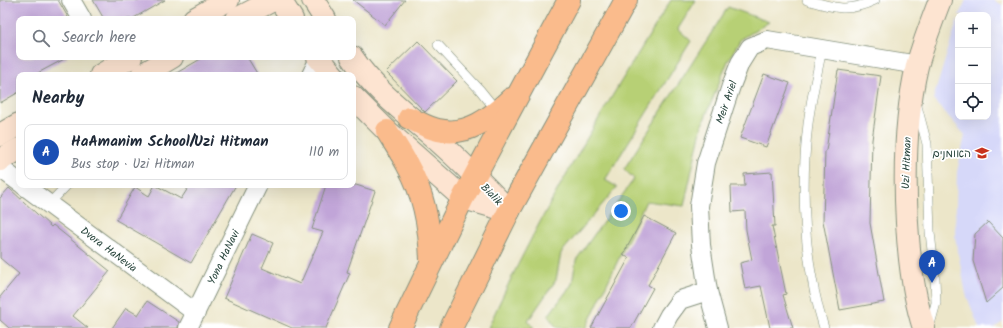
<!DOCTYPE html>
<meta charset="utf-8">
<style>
body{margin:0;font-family:Kalam,"Playpen Sans Hebrew",sans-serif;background:#f6f6f7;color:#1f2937}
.controls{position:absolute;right:12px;top:12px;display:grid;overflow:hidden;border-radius:8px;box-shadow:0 4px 16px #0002}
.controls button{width:36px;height:36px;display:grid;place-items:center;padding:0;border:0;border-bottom:1px solid #e0e1e3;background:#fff;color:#1f2937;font:20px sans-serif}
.you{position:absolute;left:621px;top:211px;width:14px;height:14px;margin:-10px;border:3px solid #fff;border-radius:50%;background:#1a73e8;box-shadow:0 0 0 6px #1a73e833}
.badge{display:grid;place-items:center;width:26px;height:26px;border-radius:50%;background:#ea580c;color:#fff;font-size:13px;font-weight:700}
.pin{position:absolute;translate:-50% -33px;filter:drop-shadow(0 1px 2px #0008)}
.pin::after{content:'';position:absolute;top:21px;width:14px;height:12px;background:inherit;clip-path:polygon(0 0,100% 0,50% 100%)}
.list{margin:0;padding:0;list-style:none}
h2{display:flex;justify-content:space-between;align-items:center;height:52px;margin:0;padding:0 16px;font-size:17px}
h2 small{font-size:13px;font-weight:400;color:#747a83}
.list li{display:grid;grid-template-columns:26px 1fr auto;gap:12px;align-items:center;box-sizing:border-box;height:56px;margin:0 8px 8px;padding:0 8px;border:1px solid #e0e1e3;border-radius:8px}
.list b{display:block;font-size:15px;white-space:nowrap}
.list p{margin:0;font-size:13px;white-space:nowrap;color:#747a83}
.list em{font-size:13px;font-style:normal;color:#747a83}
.icon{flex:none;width:22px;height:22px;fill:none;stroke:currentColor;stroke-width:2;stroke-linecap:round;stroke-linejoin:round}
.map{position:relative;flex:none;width:1003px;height:328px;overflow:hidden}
.search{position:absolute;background:#fff;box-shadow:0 4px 16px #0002;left:16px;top:16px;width:340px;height:44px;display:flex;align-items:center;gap:10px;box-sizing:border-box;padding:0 14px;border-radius:8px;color:#747a83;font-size:15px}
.panel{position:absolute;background:#fff;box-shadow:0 4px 16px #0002;left:16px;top:72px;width:340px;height:116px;border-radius:8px}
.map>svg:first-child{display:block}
</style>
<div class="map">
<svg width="1003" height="328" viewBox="0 0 1003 328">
<rect width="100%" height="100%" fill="#fff"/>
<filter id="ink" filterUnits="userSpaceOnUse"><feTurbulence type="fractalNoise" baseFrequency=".025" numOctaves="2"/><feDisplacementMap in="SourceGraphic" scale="8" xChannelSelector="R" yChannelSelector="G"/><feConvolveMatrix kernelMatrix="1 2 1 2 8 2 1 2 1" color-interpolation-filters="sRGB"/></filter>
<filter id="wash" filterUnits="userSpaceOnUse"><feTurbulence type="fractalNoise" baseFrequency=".012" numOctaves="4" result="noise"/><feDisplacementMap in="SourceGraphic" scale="16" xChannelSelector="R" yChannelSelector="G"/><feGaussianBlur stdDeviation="0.9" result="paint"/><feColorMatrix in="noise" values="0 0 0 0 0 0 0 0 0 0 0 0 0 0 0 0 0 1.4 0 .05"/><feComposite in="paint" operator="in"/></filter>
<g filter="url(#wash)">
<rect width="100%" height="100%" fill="#ece6c9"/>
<polygon fill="#d6d8f9" points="966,0 993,0 1003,5 1003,322 994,328 979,328 966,294 955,237 957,172 965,135 933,99 958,18 958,117 988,117 988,15 959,15"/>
<g fill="#b7d075" stroke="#6b8654">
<path d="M671 0H696L678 29 691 41 605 180 617 187 561 253 556 280 528 321 534 328H488C539 213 605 107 671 0Z"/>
<polygon points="728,7 769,22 740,40 728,61 702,125 684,206 646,201 586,328 557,328 548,316 572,284 576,260 634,179 624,169"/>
</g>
<g id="blocks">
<g fill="#c1a5d8">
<polygon points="0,0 58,0 69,19 19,19 19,57 68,57 34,75 19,75 19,92 0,103"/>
<polygon points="93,0 165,0 132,19 104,19"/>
<polygon points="353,0 405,0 385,25"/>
<polygon points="418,41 457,81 425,112 386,72"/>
<polygon points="204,57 247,57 258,75 173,75"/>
<polygon points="838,70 881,76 872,140 870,223 884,302 840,310 823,221 825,151 826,151"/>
<polygon points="764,74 790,83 766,147 740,138"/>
<polygon points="772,172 775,226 772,226 786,294 783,295 793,328 770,328 761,286 745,289 740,263 752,260 746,230 745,211 732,212 731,186 745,186 744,174"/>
<polygon points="155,185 181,199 190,185 236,185 191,263 116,220 135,187 149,196"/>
<polygon points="326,185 356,185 375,191 347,272 350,273 326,328 292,328 224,298 252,234 273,243 262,268 300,284 323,232 312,229"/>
<polygon points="9,188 51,227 53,225 110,271 73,316 88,328 9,328 0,320 0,297 19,274 0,258 0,198"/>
<polygon points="644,216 676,233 648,285 653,288 631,328 591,328 629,258 623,255"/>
<polygon points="988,222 1003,238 1003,288 986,303 973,261 975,234"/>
<polygon points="147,301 179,322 178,328 112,328 126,308 138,315"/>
</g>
</g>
</g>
<g filter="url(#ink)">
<use href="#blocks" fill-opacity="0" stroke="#86927e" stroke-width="1"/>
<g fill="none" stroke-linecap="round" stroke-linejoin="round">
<defs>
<g id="lane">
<path d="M807 0C834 8 848 13 875 0"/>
<polyline points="438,45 480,90 497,111"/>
<path d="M822 49C817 74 811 99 808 124 800 190 804 264 824 328"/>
<polyline points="917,106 927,144 930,232 935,278 936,303 929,328"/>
<polyline points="49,204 67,185"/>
</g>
<g id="street">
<polyline points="71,0 82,19"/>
<polyline points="311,75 319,59"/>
<polyline points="0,168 19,182"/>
<polyline points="23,185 196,313"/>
<polyline points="188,328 258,185"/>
<polyline points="662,328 669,315 680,300 708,291"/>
<polyline points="718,328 708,291 701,245 699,206 706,163 731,86 740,63 750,47 767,40 918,65"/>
</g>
<g id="secondary">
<polyline points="280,0 292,19"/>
<polyline points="313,0 325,19"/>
<polyline points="194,19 228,0"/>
<polyline points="237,19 273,0"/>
<polyline points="318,57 333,75"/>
<path d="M352 57C374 90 407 114 437 140 462 162 486 187 509 211"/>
<polyline points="101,75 131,57"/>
<polyline points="142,75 172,57"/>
<polyline points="353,97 387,131 463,198 509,211"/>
<polyline points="0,135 19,124"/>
<polyline points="0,160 19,149"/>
<path d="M924 328C913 295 909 258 907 223 904 170 905 118 917 66 923 44 932 21 940 0"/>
</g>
<g id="highway">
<path d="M409 118C418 122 428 128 438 130 467 137 491 118 511 99"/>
<path d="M387 131C394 143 402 154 408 166 424 194 430 228 431 261"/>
<polyline points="400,328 463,198 569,0"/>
<polyline points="451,328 509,211 626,0"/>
</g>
</defs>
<use href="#lane" stroke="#86927e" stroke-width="10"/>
<use href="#street" stroke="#86927e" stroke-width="20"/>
<use href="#secondary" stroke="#86927e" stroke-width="24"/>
<use href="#highway" stroke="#86927e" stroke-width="24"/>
<use href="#lane" stroke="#fff" stroke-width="9"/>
<use href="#street" stroke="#fff" stroke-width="18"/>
<use href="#secondary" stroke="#fde4d1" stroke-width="22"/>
<use href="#highway" stroke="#fabb8c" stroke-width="22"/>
</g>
</g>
<defs>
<symbol id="school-bare" viewBox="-9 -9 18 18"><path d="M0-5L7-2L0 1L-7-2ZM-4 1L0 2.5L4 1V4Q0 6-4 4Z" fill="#c8321e" stroke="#fff" stroke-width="2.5" paint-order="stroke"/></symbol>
</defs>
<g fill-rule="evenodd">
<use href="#school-bare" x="972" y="143" width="20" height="20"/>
</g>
<g text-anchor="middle" stroke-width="3.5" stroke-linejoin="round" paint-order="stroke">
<g font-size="11" fill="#1f3d34" stroke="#fff">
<text transform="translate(726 102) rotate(-71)" y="4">Meir Ariel</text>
<text transform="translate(906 163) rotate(-88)" y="4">Uzi Hitman</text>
<text transform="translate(492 194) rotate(46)" y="4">Bialik</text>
<text transform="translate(109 249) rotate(37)" y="4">Dvora HaNevia</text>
<text transform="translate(223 257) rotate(-64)" y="4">Yona HaNavi</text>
</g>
<g font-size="11" fill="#1f3d34" stroke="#fff" text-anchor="end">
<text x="971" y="157">האומנים</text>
</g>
</g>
</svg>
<div class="controls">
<button>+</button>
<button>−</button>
<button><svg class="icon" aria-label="locate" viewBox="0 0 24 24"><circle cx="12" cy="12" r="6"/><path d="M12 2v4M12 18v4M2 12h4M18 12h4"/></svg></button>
</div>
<div class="you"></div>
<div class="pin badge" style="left:932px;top:283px;background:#1a4fb4">A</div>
<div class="search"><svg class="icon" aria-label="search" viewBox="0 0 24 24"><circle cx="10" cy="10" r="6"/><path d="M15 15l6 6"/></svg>Search here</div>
<section class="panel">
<h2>Nearby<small></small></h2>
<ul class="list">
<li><span class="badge" style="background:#1a4fb4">A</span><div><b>HaAmanim School/Uzi Hitman</b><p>Bus stop · Uzi Hitman</p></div><em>110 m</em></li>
</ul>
</section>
</div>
